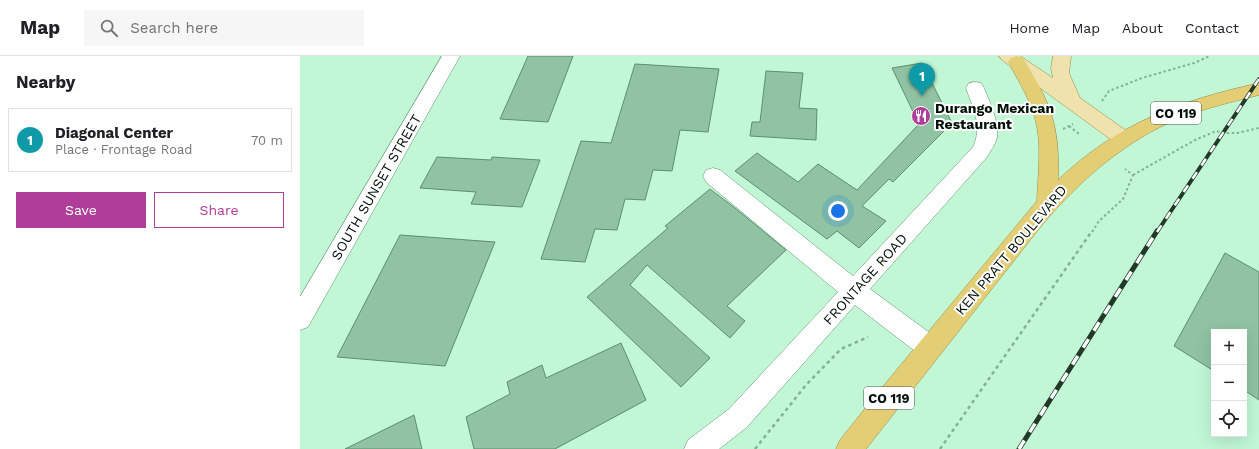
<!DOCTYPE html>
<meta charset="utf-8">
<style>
body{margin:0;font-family:"Work Sans",sans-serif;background:#f6f6f6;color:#202124}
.controls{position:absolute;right:12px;bottom:12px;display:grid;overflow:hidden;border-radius:0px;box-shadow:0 4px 16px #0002}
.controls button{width:36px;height:36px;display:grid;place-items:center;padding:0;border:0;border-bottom:1px solid #e0e0e0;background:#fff;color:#202124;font:20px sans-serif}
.you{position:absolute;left:538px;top:155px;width:14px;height:14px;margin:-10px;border:3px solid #fff;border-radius:50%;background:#1a73e8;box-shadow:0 0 0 6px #1a73e833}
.badge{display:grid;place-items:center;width:26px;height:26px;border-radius:50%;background:#af3e9a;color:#fff;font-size:13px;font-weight:700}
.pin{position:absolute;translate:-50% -33px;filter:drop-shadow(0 1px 2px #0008)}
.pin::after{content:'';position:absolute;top:21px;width:14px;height:12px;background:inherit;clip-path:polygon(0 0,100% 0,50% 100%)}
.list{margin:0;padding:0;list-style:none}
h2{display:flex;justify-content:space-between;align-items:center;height:52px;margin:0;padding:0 16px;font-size:17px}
h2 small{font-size:13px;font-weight:400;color:#757577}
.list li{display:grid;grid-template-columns:26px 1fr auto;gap:12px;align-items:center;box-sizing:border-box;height:64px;margin:0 8px 8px;padding:0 8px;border:1px solid #e0e0e0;border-radius:0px}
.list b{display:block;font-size:15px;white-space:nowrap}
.list p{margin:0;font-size:13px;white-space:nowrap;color:#757577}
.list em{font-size:13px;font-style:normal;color:#757577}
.actions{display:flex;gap:8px;padding:12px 16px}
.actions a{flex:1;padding:9px 0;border:1px solid #af3e9a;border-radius:0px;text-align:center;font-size:14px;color:#af3e9a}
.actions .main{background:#af3e9a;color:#fff}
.icon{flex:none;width:22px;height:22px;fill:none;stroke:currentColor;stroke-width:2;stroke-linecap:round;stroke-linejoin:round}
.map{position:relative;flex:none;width:959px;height:393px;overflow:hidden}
header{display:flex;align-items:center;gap:24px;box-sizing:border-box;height:56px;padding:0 20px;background:#fff;border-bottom:1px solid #e0e0e0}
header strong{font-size:19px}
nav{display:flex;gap:22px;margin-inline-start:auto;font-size:14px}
.search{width:280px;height:36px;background:#f6f6f6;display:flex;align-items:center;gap:10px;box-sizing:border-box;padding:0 14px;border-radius:0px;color:#757577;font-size:15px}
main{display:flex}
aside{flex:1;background:#fff}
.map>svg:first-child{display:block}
</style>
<header>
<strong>Map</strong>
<div class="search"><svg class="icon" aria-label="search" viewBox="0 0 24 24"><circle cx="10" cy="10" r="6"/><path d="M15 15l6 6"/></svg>Search here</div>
<nav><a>Home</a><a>Map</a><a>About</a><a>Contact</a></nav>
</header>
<main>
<aside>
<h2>Nearby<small></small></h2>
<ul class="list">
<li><span class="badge" style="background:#0f9aa8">1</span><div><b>Diagonal Center</b><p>Place · Frontage Road</p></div><em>70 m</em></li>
</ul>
<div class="actions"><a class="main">Save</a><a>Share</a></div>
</aside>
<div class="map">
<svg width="959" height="393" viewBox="0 0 959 393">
<rect width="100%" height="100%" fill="#c1f7d4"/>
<g fill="#8fc3a2" stroke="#5c8e6f">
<polygon points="228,0 273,0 248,66 200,63"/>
<polygon points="622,7 652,67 593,126 589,123 562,150 586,165 559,192 537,175 527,183 435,115 457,97 498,126 518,108 557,134 619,68 592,12"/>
<polygon points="335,8 419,13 408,76 380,74 372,115 353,114 345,144 325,143 317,174 295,173 285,206 241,203 281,85 311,87"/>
<polygon points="466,15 503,17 499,52 517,53 516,84 450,80 452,66 460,66"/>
<polygon points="137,101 191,104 192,101 240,104 222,151 171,148 176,136 120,132"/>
<polygon points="410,133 435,152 486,194 427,250 445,265 430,282 347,209 330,229 410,302 381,331 287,241 368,172 365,170"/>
<polygon points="100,179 195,186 145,310 37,301"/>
<polygon points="925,197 959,216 959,344 944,334 944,276 914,276 914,315 874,290"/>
<polygon points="321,287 346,344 255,393 174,393 166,361 210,338 207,326 242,309 246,322"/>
<polygon points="114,359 122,393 45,393"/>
</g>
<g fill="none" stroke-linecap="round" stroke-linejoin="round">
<defs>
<g id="minor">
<polygon points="142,0 160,0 8,271 0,274 0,241"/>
<path d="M675 26 681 27 684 32C690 47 699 65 697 81 696 88 690 95 687 101L570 233 638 283 641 291 638 299 629 303 620 299 555 249 447 371 419 393H384L388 384 429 353 538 236 406 126 403 120 406 114 413 112 420 114 553 220 673 91C683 70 673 52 666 32L669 27Z"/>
</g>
<polygon id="major" points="699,0 720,0 753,22 751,12 753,0 771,0 769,17 780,42 831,78 834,83 831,88 824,90 817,88 702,4"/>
<path id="highway" d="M717 0 723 2C751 48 760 70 758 124 818 67 879 45 959 27V39C932 46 906 52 880 62 826 84 780 124 742 169L566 393H536L540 384 575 340 737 145C738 116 743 84 733 56 727 38 717 22 708 6L711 2Z"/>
</defs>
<use href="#minor" stroke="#5c8f6f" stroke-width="1"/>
<use href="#major" stroke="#948c4e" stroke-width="1"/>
<use href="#highway" stroke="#948c4e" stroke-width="1"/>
<g stroke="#85b094" stroke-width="2" stroke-dasharray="2.5 2.5" stroke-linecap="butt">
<polyline points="802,45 809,35 842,22 894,7 910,0"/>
<polyline points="769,70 779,78"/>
<polyline points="763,73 773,68"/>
<polyline points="833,119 895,84 916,75 923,77 937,77 959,72"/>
<polyline points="792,176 799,165 823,143 833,119 825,113"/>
</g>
<g stroke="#85b094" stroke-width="2.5" stroke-dasharray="3.5 3.5" stroke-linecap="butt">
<polyline points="455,393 506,329 541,293 568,281"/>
<polyline points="640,393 792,175"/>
</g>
<use href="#minor" fill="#fff" fill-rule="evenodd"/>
<use href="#major" fill="#efe2ac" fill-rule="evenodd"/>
<use href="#highway" fill="#e4ce75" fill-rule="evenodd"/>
<defs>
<polyline id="rail-far1" points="857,176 959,23"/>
<polyline id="rail" points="719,393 857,175"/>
</defs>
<use href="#rail-far1" stroke="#22392a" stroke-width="4"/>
<use href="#rail" stroke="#22392a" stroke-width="5"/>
<use href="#rail-far1" stroke="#fff" stroke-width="2.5" stroke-dasharray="8" stroke-linecap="butt"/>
<use href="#rail" stroke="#fff" stroke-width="3.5" stroke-dasharray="10" stroke-linecap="butt"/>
</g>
<defs>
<symbol id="restaurant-disc" viewBox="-11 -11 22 22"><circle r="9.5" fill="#af3e9a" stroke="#fff"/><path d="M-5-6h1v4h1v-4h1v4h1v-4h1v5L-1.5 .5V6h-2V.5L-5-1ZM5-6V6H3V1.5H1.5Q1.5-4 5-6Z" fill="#fff"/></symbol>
</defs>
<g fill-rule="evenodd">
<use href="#restaurant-disc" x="610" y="49" width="22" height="22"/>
</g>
<g text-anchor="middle" stroke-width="4" stroke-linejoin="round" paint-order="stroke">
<g fill="#fff" stroke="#4c5851" stroke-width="1">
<rect x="851" y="46" width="50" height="22" rx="3"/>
<rect x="564" y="331" width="50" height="22" rx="3"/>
</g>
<g font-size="13" font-weight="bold" fill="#001106">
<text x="876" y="62">CO 119</text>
<text x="589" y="347">CO 119</text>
</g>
<g font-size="14" font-weight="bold" fill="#001106" stroke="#fff" text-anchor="start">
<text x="635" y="57">Durango Mexican<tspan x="635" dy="16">Restaurant</tspan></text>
</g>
<g font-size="14" fill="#001106" stroke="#fff">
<text transform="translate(76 131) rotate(-60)" y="5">SOUTH SUNSET STREET</text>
<text transform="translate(711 194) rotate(-50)" y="5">KEN PRATT BOULEVARD</text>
<text transform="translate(565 223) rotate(-48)" y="5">FRONTAGE ROAD</text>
</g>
</g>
</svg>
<div class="controls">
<button>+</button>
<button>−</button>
<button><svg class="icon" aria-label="locate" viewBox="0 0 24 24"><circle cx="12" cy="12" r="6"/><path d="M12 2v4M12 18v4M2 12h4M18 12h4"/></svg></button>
</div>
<div class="you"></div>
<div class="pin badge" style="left:622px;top:40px;background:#0f9aa8">1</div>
</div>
</main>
